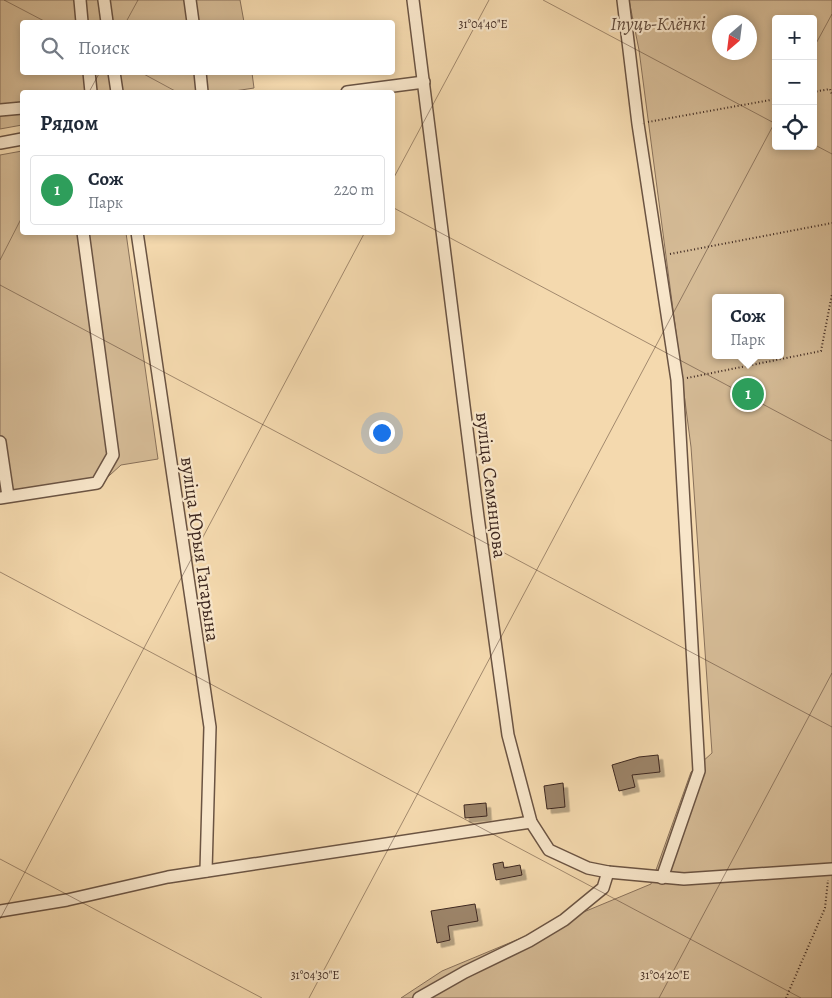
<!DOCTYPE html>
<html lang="ru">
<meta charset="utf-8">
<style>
body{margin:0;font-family:Alegreya,serif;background:#f6f6f7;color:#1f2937}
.controls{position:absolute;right:15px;top:15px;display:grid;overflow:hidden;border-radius:5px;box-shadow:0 2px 8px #0003}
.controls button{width:45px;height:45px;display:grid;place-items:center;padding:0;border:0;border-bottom:1px solid #e0e1e3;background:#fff;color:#1f2937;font:25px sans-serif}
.compass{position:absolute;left:712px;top:15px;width:45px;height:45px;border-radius:50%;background:#fff;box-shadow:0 2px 8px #0003;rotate:208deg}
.you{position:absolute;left:381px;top:432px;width:18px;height:18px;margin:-12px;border:4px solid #fff;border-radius:50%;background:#1a73e8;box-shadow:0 0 0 8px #1a73e833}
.badge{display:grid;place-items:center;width:32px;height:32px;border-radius:50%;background:#8f2418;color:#fff;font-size:16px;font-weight:700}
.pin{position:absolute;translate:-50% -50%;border:2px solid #fff;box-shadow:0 1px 5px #0006}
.popup{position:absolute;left:712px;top:294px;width:72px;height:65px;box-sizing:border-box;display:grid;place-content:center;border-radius:5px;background:#fff;filter:drop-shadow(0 1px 4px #0005);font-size:16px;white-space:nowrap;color:#747a83}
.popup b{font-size:19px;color:#1f2937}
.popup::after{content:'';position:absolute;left:50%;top:100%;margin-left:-10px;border:10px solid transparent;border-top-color:#fff}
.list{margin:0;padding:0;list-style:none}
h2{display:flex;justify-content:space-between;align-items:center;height:65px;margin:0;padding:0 20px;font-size:21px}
h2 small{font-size:16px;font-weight:400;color:#747a83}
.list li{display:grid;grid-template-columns:32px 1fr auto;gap:15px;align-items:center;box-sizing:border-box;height:70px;margin:0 10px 10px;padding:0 10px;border:1px solid #e0e1e3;border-radius:5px}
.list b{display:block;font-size:19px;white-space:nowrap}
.list p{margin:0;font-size:16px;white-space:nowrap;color:#747a83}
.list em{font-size:16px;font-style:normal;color:#747a83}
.icon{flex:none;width:28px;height:28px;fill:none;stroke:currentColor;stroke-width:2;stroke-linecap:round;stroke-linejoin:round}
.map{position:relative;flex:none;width:832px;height:998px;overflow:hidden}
.search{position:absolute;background:#fff;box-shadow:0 2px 8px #0003;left:20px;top:20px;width:375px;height:55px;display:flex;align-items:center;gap:12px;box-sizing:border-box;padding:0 18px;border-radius:5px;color:#747a83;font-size:19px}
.panel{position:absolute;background:#fff;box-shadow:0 2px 8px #0003;left:20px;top:90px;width:375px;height:145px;border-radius:5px}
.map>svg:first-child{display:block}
</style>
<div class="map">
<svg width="832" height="998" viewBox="0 0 832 998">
<defs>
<filter id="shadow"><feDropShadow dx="4.5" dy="4.5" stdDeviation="0" flood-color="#0004"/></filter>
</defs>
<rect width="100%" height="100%" fill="#f4d9ae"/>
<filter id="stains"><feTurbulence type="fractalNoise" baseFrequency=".004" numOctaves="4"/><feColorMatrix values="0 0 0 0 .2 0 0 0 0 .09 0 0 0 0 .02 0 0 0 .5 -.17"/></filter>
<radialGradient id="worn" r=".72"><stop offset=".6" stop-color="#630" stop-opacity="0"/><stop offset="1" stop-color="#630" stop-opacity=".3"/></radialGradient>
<g fill="#d5bb96" stroke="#89715a" fill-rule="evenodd">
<polygon points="0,0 240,0 244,22 22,22 22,72 252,73 254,88 228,92 22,92 22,125 0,129"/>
<path d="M629 0H832V998H401L442 971 651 884 691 772 712 753 691 447 639 50ZM776 19H813V146H776ZM720 22H750V52H720ZM716 298H780V355H716Z"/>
<polygon points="22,151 22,232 126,233 158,459 121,465 100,484 0,501 0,155"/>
</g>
<g fill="#9c8469" stroke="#3d271f" filter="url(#shadow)">
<polygon points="658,755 660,772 632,775 635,787 619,791 612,765 639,757"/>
<polygon points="563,783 565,807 547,809 544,786"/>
<polygon points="486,803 487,816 465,818 464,805"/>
<polygon points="503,862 504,868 520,865 522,875 496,880 493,864"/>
<polygon points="475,904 478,921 448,926 450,940 437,943 431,911"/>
</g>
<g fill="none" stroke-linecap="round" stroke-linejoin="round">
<defs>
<g id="minor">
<polyline points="80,0 82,22"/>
<polyline points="104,0 107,22"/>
<polyline points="190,0 193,22"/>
<polyline points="413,0 478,517 508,735 531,822 549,850 588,868 608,872 684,879 832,869"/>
<polyline points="623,0 638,124 677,380 699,771 662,878"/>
<polyline points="89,72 91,92"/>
<polyline points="114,72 117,92"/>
<polyline points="200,72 202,92"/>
<polyline points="347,92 424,82"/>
<polyline points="0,110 22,108"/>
<polyline points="0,143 22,139"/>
<polyline points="137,232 210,727 206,871"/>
<polyline points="0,442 8,496"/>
<polyline points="0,498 97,483 113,455 83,232"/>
<polyline points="0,911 67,900 168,877 531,822"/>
<polyline points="419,998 465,972 529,941 564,920 603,888 608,872"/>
</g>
</defs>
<use href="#minor" stroke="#6b5443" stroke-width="14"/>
<g stroke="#3d271f" stroke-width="2" stroke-dasharray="1 2.5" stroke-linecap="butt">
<polyline points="813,92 830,89 832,95"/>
<polyline points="648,122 776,99"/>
<polyline points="670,254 832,223"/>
<polyline points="687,378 821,351 832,294"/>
<polyline points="786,998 825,908 828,880"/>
</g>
<use href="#minor" stroke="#f8e6ca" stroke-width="11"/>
</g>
<path fill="none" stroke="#3d271f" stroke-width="1" stroke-opacity="0.45" d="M4 0 46 22M543 0 776 124M126 22 138 0M813 49 832 14M140 72 177 92M89 92 100 72M813 144 832 154M392 181 489 0M392 207 832 441M0 260 22 217M0 285 832 727M0 572 801 998M0 859 262 998M0 919 365 232M309 998 776 120M659 998 832 673"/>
<g text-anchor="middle" stroke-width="4.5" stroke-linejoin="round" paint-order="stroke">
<g font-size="19" font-style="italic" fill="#634c3d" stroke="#f8e6ca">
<text x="658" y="30">Іпуць-Клёнкі</text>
</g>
<g font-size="19" fill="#3d271f" stroke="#f8e6ca">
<text transform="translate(492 485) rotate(83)" y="7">вуліца Семянцова</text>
<text transform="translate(201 549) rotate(82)" y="7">вуліца Юрыя Гагарына</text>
</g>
</g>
<g font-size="12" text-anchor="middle" fill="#3d271f" stroke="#f8e6ca" stroke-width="4.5" stroke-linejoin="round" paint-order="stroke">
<text x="483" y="28">31°04'40"E</text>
<text x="315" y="979">31°04'30"E</text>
<text x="665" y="979">31°04'20"E</text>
</g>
<rect width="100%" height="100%" filter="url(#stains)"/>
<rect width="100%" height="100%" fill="url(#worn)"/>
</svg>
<div class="controls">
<button>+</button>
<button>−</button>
<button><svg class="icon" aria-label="locate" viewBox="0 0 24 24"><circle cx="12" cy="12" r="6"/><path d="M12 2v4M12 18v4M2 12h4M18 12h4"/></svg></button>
</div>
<svg class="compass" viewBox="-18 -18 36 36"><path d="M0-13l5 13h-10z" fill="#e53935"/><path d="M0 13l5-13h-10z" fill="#747a83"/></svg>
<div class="you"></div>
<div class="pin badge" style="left:748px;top:394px;background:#2e9e5b">1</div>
<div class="popup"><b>Сож</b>Парк</div>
<div class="search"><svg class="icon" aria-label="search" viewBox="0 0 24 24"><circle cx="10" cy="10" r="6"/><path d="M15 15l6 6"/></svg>Поиск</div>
<section class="panel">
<h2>Рядом<small></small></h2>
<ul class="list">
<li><span class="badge" style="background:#2e9e5b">1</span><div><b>Сож</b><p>Парк</p></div><em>220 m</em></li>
</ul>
</section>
</div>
